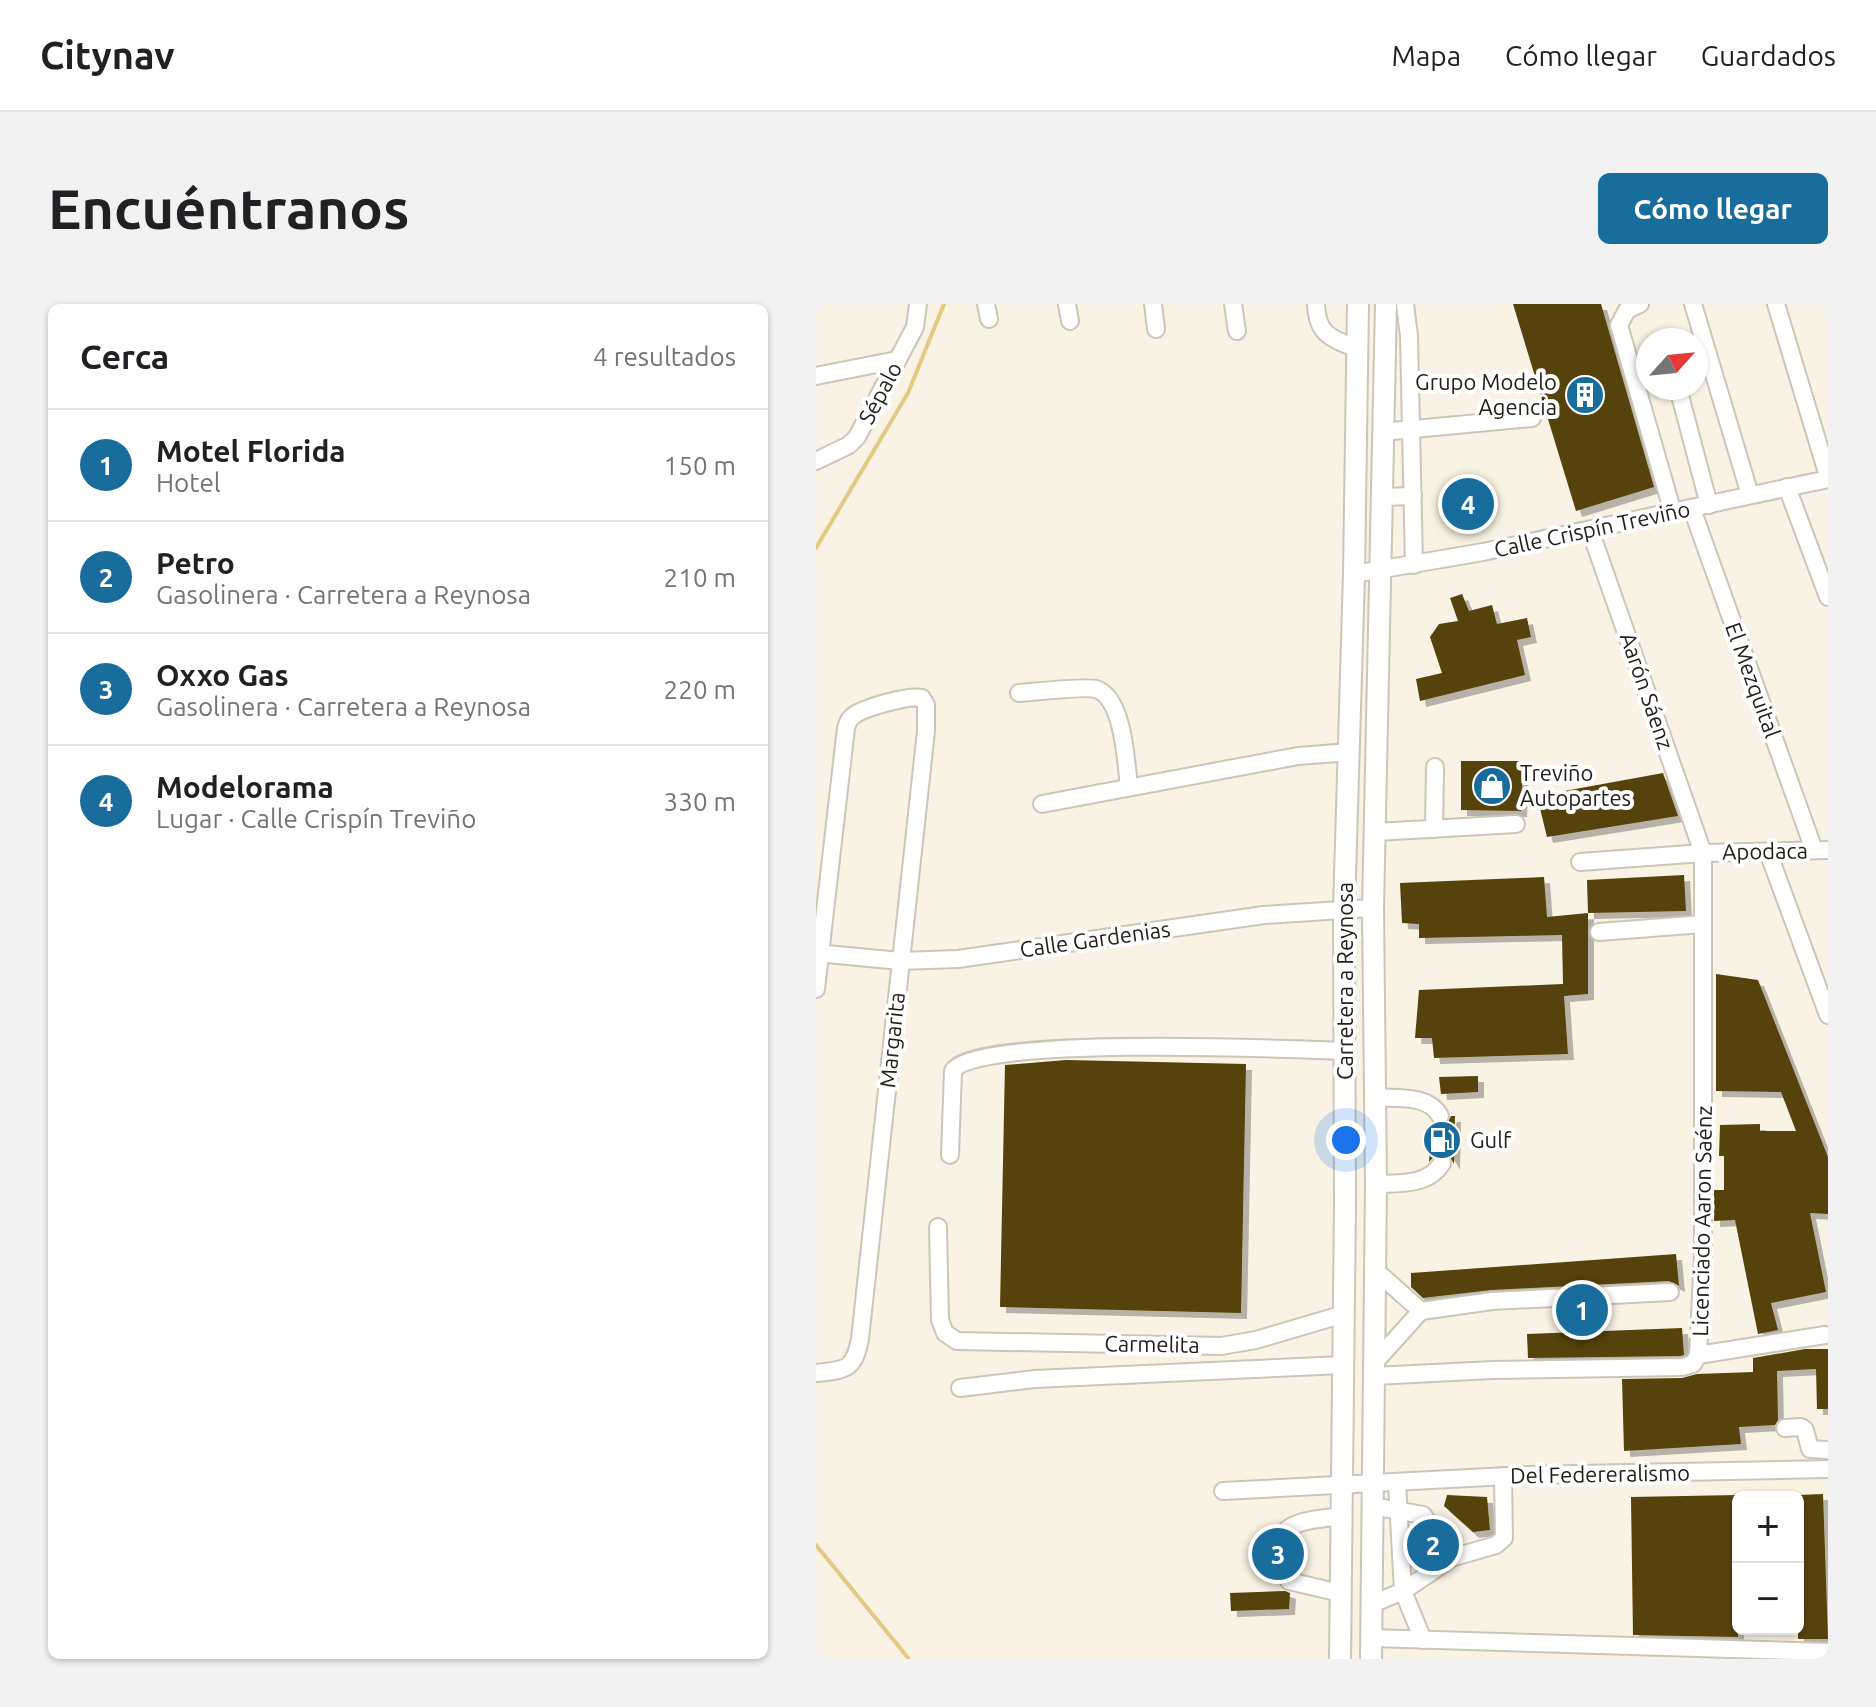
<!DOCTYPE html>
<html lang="es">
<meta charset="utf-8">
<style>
body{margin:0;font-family:Ubuntu,sans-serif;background:#f2f2f2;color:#202124}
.controls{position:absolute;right:24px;bottom:24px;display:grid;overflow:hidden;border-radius:12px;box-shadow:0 2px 6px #0004}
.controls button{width:72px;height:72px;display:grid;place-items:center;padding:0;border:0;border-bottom:2px solid #e0e0e0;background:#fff;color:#202124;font:40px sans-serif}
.compass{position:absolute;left:820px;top:24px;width:72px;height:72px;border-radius:50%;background:#fff;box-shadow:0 2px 6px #0004;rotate:63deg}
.you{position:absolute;left:530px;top:836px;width:28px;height:28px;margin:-20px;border:6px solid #fff;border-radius:50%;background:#1a73e8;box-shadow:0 0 0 12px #1a73e833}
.badge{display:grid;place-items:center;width:52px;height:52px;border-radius:50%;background:#196d9d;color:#fff;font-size:26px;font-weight:700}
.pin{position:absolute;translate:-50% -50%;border:4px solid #fff;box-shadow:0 2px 8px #0006}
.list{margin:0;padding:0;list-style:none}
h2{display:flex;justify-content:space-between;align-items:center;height:104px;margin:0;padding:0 32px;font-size:34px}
h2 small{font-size:26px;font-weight:400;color:#757577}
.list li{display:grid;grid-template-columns:52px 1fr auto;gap:24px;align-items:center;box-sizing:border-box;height:112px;padding:0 32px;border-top:2px solid #e0e0e0}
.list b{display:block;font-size:30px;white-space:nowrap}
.list p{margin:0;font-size:26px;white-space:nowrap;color:#757577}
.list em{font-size:26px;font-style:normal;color:#757577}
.map{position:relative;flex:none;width:1012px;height:1355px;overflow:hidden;border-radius:12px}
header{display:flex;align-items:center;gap:48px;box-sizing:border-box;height:112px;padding:0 40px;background:#fff;border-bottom:2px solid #e0e0e0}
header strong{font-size:38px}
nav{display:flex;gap:44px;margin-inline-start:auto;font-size:28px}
.intro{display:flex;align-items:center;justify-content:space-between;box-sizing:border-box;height:192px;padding:0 48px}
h1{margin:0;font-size:56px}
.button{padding:20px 36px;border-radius:12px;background:#196d9d;color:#fff;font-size:28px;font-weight:700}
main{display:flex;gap:48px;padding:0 48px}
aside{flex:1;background:#fff;border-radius:12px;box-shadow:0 2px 6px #0004}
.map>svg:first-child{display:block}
</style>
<header>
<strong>Citynav</strong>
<nav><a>Mapa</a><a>Cómo llegar</a><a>Guardados</a></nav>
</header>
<div class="intro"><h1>Encuéntranos</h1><a class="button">Cómo llegar</a></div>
<main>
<aside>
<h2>Cerca<small>4 resultados</small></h2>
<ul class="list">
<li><span class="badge">1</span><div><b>Motel Florida</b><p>Hotel</p></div><em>150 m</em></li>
<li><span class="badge">2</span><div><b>Petro</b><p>Gasolinera · Carretera a Reynosa</p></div><em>210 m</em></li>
<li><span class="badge">3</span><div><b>Oxxo Gas</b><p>Gasolinera · Carretera a Reynosa</p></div><em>220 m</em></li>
<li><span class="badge">4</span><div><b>Modelorama</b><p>Lugar · Calle Crispín Treviño</p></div><em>330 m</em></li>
</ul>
</aside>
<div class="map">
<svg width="1012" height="1355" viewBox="0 0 1012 1355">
<defs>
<filter id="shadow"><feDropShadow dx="6" dy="6" stdDeviation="0" flood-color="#0004"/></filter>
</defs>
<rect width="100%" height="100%" fill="#f8f3e4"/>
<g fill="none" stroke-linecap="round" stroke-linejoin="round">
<g stroke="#e3c983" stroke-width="4">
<polyline points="0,244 92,89 128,0"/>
<polyline points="0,1241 93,1355"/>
</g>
</g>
<g fill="#544308" filter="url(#shadow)">
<polygon points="697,0 785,0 838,183 760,207"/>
<polygon points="661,174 670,209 635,221 630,202 642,197 639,176"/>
<polygon points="646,290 653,307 676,301 681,320 711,314 715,333 701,336 709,371 604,397 600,375 626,369 614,333 623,320 642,317 634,294"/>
<polygon points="645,457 707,457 705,507 645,506"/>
<polygon points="847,469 862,512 731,533 721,492"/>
<polygon points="868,571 870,607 772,609 771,576"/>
<polygon points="728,573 731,613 772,609 772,690 748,692 752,750 618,754 616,734 599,734 603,686 747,680 746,631 603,634 603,620 586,619 584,579"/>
<polygon points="900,670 942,676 1012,853 1012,910 994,909 1010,988 955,999 962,1026 942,1030 919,916 898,917 898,886 908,886 908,852 903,852 904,821 944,820 944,827 980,827 965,788 900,787"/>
<polygon points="250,756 430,760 425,1009 184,1003 189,761"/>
<polygon points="662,772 662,788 625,790 623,773"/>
<polygon points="635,812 639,812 638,860 633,851 627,848 621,849 613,858 616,819 626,823 631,820"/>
<polygon points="860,950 863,982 853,977 675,986 607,994 595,983 595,969"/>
<polygon points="866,1024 868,1051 864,1052 712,1054 711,1030"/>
<polygon points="989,1045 1012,1045 1012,1105 1001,1105 1000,1065 961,1067 962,1116 959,1121 923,1123 925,1140 808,1147 806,1075 866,1074 881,1070 937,1068 937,1054"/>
<polygon points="1007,1190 1012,1335 982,1335 982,1191"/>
<polygon points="631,1191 671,1193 674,1226 657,1228 628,1202"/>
<polygon points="922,1191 922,1333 817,1331 815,1193"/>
<polygon points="624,1231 624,1248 609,1250 610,1233 618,1235"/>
<polygon points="479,1233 480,1266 466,1256 459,1259 455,1267 445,1268 445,1235 454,1235 459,1243 465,1245 471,1243"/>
<polygon points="469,1287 474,1289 473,1305 415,1307 414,1289"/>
</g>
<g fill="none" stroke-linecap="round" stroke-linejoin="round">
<g stroke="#cdc9bc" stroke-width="16" stroke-dasharray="16 8" stroke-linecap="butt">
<polyline points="624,812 626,859"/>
<polyline points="616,1224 616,1257"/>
<polyline points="465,1234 466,1267"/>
</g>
<defs>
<g id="minor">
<polyline points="170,0 173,15"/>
<polyline points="251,0 254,17"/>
<polyline points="337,0 340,25"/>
<polyline points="417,0 421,27"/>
<path d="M500 0C501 31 515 34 541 45"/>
<polyline points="589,0 593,32 598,261"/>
<polyline points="824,0 811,6 803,21 857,209"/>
<polyline points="877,0 934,191"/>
<polyline points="960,0 1012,172"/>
<polyline points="0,72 81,56"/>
<polyline points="862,84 893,201"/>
<polyline points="566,128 716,114"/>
<polyline points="0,157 33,141 41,133 99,23 102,0"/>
<polyline points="971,183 1012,293"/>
<polyline points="566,193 597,192"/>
<polyline points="876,205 998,546"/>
<polyline points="538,270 667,248 1012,175"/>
<path d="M203 389C217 388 270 382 280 385 308 394 310 459 313 483"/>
<polyline points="226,500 482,452 534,448"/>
<polyline points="618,525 619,463"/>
<polyline points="560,528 700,520"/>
<polyline points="952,548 1012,711"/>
<polyline points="764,558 887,549 1012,546"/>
<polyline points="783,628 887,620"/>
<polyline points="0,649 84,657 142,655 448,611 557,604"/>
<path d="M0 685 30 424C32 419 32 416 36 413 45 404 93 391 106 394L110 401V427L44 1035C38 1066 30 1066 0 1069"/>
<path d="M559 793C582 795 612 790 624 812"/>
<path d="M134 851 137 767C155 731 477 745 528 747"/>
<path d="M560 880C583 879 612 882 626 859"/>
<polyline points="122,923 124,1016 129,1029 141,1037 405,1042 440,1036 528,1010"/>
<polyline points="558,965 605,1007"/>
<polyline points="882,1051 1009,1031"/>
<polyline points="558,1059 605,1007 676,997 854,988"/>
<polyline points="558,1072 677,1066 866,1063 877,1060 882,1051 887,951 887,549 774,226"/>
<polyline points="144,1084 219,1075 527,1061"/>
<polyline points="969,1124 985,1123 989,1126 994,1145 1012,1146"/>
<polyline points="581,1178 587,1287 607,1336"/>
<polyline points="407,1187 712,1171 1012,1165"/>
<polyline points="556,1202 607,1211 616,1224"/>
<path d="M465 1234C472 1215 507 1215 525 1212"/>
<polyline points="466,1267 473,1277 524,1289"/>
<polyline points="614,1269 635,1254 680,1241 688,1234 687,1172"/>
<polyline points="554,1301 587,1287 614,1269 615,1259"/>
<polyline points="555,1334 1012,1348"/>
</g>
<g id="major">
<polyline points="524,1355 529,899 528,606 538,270 542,0"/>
<polyline points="555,1355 560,880 557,604 570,0"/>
</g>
</defs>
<use href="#minor" stroke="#cbc6b7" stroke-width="20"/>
<use href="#major" stroke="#cbc6b7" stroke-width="24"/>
<use href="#minor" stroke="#fff" stroke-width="16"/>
<use href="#major" stroke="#fff" stroke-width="20"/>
</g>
<defs>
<symbol id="building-disc" viewBox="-11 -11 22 22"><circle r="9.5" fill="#196d9d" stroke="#fff"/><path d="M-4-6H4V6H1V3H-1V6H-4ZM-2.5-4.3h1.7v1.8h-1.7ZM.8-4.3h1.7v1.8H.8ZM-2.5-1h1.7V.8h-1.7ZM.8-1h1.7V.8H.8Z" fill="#fff"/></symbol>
<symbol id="shop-disc" viewBox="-11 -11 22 22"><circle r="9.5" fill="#196d9d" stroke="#fff"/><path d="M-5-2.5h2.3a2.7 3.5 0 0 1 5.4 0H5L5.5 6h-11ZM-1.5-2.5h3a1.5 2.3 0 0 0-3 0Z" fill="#fff"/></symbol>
<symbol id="fuel-disc" viewBox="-11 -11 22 22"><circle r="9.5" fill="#196d9d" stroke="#fff"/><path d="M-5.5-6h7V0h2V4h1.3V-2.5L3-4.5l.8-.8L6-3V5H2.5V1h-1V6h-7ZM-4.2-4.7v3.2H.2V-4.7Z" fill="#fff"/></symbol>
</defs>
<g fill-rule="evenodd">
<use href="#building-disc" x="747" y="69" width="44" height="44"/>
<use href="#shop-disc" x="654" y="460" width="44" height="44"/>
<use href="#fuel-disc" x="604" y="814" width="44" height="44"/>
</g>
<g text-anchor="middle" stroke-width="8" stroke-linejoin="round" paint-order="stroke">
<g font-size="22" fill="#22201b" stroke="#fff" text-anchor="start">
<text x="741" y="86" text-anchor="end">Grupo Modelo<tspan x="741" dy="25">Agencia</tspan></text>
<text x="704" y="477">Treviño<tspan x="704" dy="25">Autopartes</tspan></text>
<text x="654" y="844">Gulf</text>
</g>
<g font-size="22" fill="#22201b" stroke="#fff">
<text transform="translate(64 89) rotate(-62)" y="8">Sépalo</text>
<text transform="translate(776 225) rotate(-12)" y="8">Calle Crispín Treviño</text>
<text transform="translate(937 376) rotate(70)" y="8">El Mezquital</text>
<text transform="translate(831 387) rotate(71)" y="8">Aarón Sáenz</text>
<text transform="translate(949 547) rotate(-1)" y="8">Apodaca</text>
<text transform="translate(279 635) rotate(-8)" y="8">Calle Gardenias</text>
<text transform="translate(529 677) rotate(-90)" y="8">Carretera a Reynosa</text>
<text transform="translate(76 736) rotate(-84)" y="8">Margarita</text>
<text transform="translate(886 917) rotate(-89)" y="8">Licenciado Aaron Saénz</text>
<text transform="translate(336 1040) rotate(1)" y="8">Carmelita</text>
<text transform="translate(784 1170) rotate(-1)" y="8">Del Federeralismo</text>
</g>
</g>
</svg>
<div class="controls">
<button>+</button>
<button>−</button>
</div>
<svg class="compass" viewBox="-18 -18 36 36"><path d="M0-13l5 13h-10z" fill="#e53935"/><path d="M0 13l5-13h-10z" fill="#757577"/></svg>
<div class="you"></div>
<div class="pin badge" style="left:766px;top:1006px">1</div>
<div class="pin badge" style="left:617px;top:1241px">2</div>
<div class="pin badge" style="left:462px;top:1250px">3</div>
<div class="pin badge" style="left:652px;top:200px">4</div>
</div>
</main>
